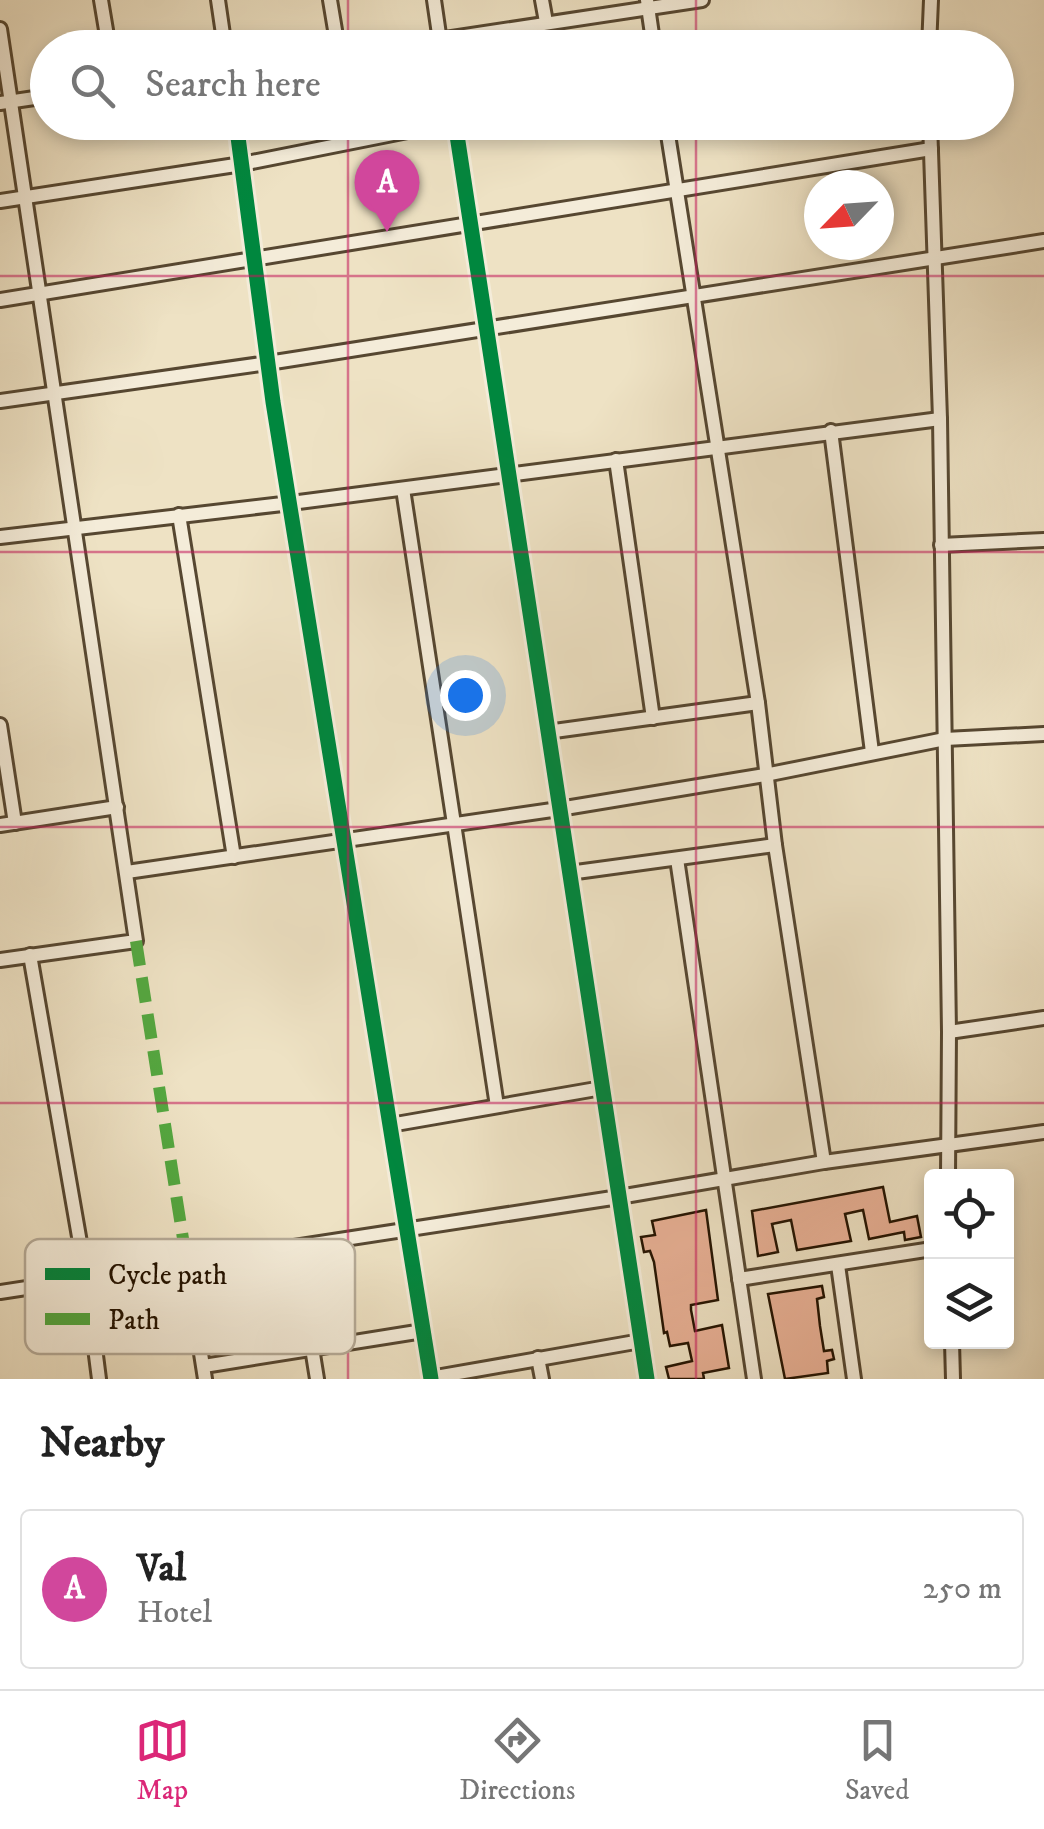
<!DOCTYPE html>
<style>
body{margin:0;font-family:"IM FELL DW Pica",serif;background:#f2f2f2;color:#222}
.controls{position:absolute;right:30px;bottom:30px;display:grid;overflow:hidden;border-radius:10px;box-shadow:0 5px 15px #0003}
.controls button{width:90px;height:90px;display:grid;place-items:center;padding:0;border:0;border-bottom:2px solid #e0e0e0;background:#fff;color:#222;font:50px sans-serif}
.compass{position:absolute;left:804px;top:170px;width:90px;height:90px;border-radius:50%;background:#fff;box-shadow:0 5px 15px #0003;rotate:245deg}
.you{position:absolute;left:465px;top:695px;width:35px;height:35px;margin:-25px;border:8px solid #fff;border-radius:50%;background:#1a73e8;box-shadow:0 0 0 15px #1a73e833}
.badge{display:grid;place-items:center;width:65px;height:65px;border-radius:50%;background:#db2777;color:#fff;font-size:32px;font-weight:700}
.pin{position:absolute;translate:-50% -82px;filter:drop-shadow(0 2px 5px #0008)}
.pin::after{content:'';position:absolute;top:52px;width:35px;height:30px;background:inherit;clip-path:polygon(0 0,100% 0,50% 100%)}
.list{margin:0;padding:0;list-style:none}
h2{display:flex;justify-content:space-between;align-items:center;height:130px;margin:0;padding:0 40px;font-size:42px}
h2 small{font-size:32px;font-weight:400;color:#767676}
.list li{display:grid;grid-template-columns:65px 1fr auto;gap:30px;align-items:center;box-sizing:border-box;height:160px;margin:0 20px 20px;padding:0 20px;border:2px solid #e0e0e0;border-radius:10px}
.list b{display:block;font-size:38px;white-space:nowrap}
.list p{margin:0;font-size:32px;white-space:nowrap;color:#767676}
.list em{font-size:32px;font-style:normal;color:#767676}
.icon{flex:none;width:55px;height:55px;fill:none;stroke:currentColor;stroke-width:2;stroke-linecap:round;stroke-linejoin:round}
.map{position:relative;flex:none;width:1044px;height:1379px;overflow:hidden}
.search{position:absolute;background:#fff;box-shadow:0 5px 15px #0003;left:30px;right:30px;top:30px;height:110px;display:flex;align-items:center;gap:25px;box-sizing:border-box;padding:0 35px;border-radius:55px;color:#767676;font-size:38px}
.sheet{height:310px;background:#fff}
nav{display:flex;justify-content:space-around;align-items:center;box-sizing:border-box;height:140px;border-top:2px solid #e0e0e0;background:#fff;font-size:28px;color:#767676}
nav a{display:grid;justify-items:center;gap:5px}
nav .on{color:#db2777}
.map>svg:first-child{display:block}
</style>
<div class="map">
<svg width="1044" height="1379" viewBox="0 0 1044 1379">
<rect width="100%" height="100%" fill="#eee2c4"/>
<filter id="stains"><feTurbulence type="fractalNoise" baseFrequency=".002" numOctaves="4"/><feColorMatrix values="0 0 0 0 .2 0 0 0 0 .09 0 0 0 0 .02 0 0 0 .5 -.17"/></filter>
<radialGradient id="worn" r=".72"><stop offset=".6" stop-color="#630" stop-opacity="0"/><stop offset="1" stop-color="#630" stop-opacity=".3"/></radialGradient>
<g fill="#e8b095" stroke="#241300" stroke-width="2.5">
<polygon points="883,1187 890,1222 917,1216 921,1237 905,1240 904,1232 869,1239 863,1210 845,1214 851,1241 797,1250 791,1220 772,1224 778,1252 758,1256 752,1211"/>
<polygon points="706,1210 718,1300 691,1305 691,1310 695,1331 722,1325 729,1368 703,1373 704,1379 669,1379 666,1367 692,1361 688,1343 670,1346 667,1332 664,1333 654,1262 650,1251 644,1252 641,1237 655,1235 652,1221"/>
<polygon points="822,1286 824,1297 817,1299 820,1326 824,1351 832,1350 834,1359 827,1361 828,1373 785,1379 768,1294"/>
</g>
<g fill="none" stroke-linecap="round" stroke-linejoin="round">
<defs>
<g id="minor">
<polyline points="101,0 109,48"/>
<polyline points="218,0 225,48"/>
<polyline points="330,0 338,48"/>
<polyline points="434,0 441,48"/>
<polyline points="542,0 546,22"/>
<polyline points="647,0 654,48"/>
<polyline points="0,29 136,941 0,960"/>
<polyline points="386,48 702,0"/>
<polyline points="929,48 931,0"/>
<polyline points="0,103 48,96"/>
<polyline points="236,122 273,402 431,1379"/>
<polyline points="455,122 647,1379"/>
<polyline points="666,122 758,703 775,845 824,1162"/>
<polyline points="930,122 940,419 949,1032 948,1176"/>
<polyline points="456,130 498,122"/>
<polyline points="0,201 242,164 453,122"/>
<polyline points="0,300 931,149"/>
<polyline points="0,401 268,363 1044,241"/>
<polyline points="831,431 872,752"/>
<polyline points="616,460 653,718"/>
<polyline points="403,489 497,1106"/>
<polyline points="179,515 234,857"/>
<polyline points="0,537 291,503 940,419"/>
<polyline points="941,545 1044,540"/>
<polyline points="0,725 15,823"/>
<polyline points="547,732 758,703"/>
<polyline points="0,825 117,807"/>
<polyline points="677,859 754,1379"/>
<polyline points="127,872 559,809 765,775 945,739 1044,734"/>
<polyline points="569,873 775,845"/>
<polyline points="30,955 86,1277 99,1379"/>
<polyline points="949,1032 1044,1018"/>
<polyline points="390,1125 602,1088"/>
<polyline points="187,1264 205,1379"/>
<polyline points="838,1265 854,1379"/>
<polyline points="739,1279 932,1249"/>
<polyline points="0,1292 619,1197 824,1162 1044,1132"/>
<polyline points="952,1342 953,1379"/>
<polyline points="312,1348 317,1379"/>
<polyline points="538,1358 542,1379"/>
<polyline points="204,1366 423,1331"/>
<polyline points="430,1378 641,1341"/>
</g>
</defs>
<use href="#minor" stroke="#564731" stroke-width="18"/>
<use href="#minor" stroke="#f4ecd9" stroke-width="12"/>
<polyline stroke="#53a840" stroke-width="12" stroke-dasharray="25 12" stroke-linecap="butt" points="136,941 187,1264"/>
<defs>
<g id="cycleway">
<polyline points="236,122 273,402 431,1379"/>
<polyline points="455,122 647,1379"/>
</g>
</defs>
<use href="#cycleway" stroke="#f4ecd9" stroke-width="21"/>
<use href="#cycleway" stroke="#00873e" stroke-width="15"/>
</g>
<path fill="none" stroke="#c2185b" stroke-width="2.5" stroke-opacity="0.55" d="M348 0V48M696 0V48M348 122V1379M696 122V1379M0 276H1044M0 552H1044M0 827H1044M0 1103H1044"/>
<rect x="25" y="1239" width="330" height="115" rx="15" fill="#f4ecd9" stroke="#b6ab98" stroke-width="2.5"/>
<rect x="45" y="1268" width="45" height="12" fill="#00873e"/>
<rect x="45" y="1313" width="45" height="12" fill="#53a840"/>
<g font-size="28" fill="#241300">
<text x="108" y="1284">Cycle path</text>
<text x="108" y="1329">Path</text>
</g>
<rect width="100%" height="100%" filter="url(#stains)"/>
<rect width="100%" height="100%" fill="url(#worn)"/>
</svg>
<div class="controls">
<button><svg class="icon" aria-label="locate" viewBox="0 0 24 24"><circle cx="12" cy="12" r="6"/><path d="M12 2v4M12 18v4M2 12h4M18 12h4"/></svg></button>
<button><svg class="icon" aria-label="layers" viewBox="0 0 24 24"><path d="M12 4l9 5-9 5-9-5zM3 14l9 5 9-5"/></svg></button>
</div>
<svg class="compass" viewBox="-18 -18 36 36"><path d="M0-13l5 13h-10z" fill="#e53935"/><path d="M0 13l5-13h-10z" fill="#767676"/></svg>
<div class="you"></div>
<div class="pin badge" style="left:387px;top:232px;background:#d1479c">A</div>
<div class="search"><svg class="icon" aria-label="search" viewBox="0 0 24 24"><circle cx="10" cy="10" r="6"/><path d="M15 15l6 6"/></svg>Search here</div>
</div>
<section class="sheet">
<h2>Nearby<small></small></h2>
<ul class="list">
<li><span class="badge" style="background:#d1479c">A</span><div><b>Val</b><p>Hotel</p></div><em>250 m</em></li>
</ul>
</section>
<nav>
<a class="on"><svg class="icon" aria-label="map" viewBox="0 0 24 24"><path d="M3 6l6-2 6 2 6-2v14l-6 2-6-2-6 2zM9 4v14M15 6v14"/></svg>Map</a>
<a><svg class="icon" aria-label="directions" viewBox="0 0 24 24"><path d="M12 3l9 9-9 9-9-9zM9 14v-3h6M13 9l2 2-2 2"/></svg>Directions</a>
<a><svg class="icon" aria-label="saved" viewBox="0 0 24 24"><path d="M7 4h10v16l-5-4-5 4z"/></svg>Saved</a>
</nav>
